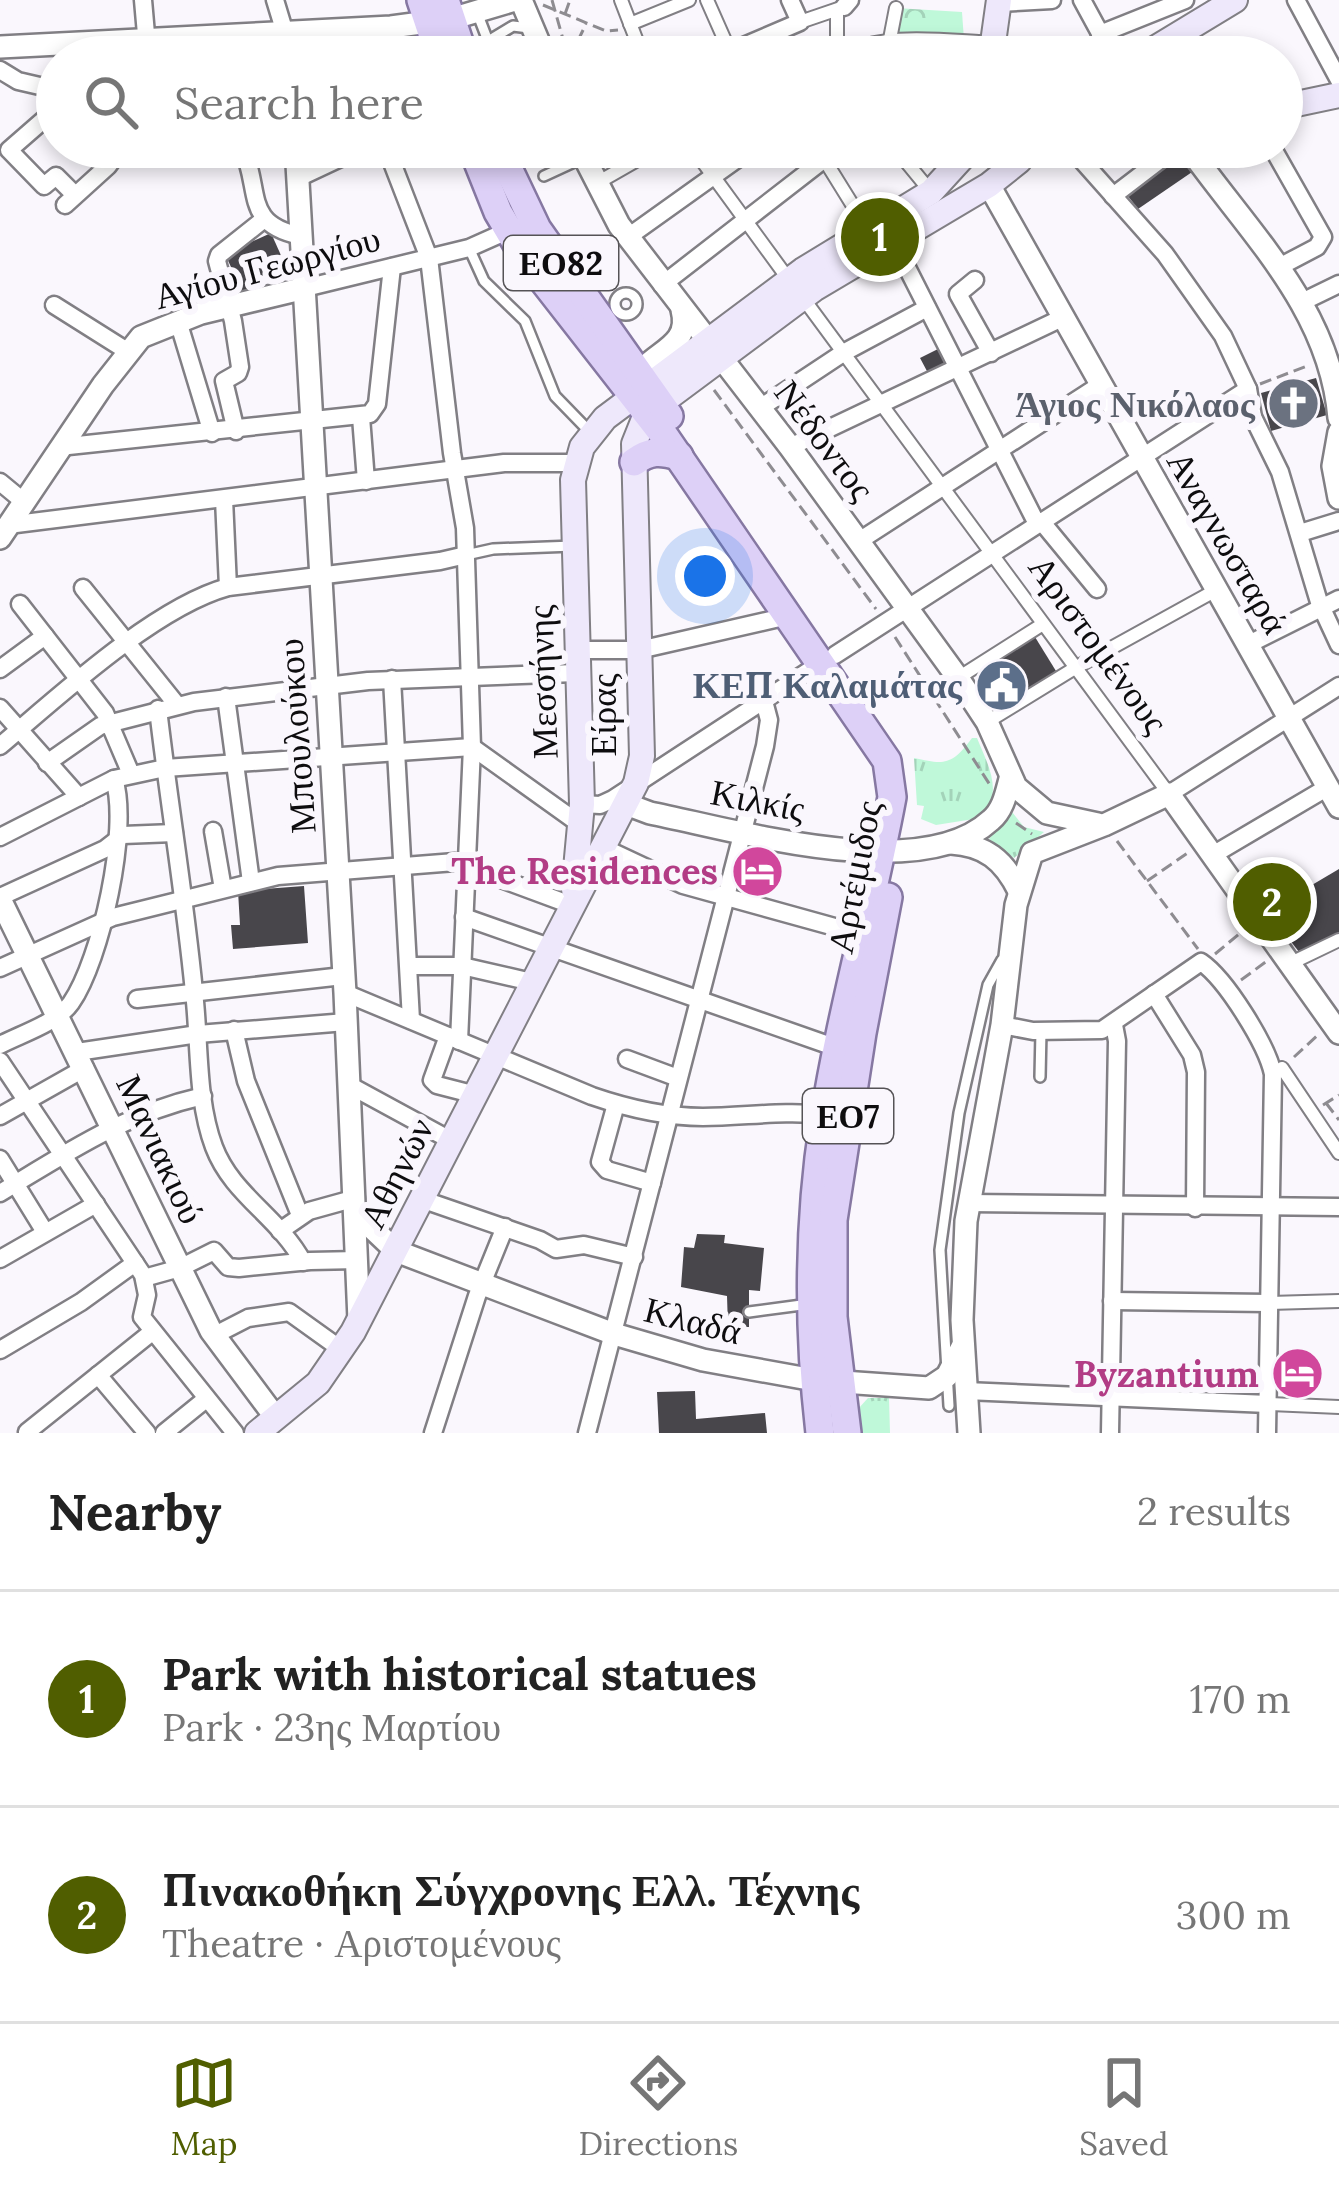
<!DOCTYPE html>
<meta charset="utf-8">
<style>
body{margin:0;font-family:Lora,serif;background:#f2f2f2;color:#222}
.you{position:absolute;left:705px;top:576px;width:42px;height:42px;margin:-30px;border:9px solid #fff;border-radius:50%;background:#1a73e8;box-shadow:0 0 0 18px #1a73e833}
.badge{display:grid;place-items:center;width:78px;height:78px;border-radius:50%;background:#505e00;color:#fff;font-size:39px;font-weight:700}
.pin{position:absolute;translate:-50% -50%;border:6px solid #fff;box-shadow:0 3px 12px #0006}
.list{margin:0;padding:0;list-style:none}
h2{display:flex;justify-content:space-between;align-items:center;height:156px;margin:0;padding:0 48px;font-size:51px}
h2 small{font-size:39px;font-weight:400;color:#767676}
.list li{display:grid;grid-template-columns:78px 1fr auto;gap:36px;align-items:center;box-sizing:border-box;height:216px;padding:0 48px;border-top:3px solid #e0e0e0}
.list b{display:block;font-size:45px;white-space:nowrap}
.list p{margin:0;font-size:39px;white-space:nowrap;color:#767676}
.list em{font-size:39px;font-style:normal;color:#767676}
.icon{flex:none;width:66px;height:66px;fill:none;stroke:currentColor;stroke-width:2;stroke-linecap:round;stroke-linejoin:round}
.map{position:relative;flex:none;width:1339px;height:1433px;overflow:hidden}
.search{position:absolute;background:#fff;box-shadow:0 6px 18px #0003;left:36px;right:36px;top:36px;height:132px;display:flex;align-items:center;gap:30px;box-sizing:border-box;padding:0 42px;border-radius:66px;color:#767676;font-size:45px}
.sheet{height:588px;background:#fff}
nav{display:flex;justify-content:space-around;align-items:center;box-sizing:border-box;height:168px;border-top:3px solid #e0e0e0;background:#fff;font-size:33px;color:#767676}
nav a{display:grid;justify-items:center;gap:6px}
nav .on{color:#505e00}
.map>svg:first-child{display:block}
</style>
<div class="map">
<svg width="1339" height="1433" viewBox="0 0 1339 1433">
<defs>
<pattern id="grass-tufts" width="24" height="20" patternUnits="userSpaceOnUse" patternTransform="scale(3)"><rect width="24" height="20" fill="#bff8d9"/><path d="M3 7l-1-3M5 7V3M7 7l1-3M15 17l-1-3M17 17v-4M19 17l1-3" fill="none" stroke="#a3d3b9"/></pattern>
<pattern id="park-crowns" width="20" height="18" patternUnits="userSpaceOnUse" patternTransform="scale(3)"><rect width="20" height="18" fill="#bff8d9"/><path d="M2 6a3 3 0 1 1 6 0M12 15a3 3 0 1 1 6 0" fill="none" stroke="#a3d3b9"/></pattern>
</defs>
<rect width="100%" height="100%" fill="#faf7fd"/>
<polygon fill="#efe8f6" points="420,39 427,57 347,57 343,44"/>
<g fill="url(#grass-tufts)">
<path d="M972 738H977C988 765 1005 794 980 818L936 825 921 819 924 806 917 805 914 758C943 764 951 767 972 738Z"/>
<polygon points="1012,812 1024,827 1044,832 1014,858 989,839"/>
<polygon points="868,1398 889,1398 890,1433 860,1433 858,1409"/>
</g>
<polygon fill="url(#park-crowns)" points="896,8 962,12 964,40 890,39"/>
<g fill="#48464b">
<polygon points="818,36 824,51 803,57 798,43"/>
<polygon points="1181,152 1195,170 1138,209 1124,191"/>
<polygon points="271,233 288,271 242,291 225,254"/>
<polygon points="940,348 947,363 928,373 920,358"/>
<polygon points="1316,378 1327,415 1271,431 1261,393"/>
<polygon points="1035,637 1056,671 999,708 977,674"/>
<polygon points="1339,869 1339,932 1299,952 1268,911"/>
<polygon points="304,886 308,943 233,949 231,925 240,925 238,891"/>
<polygon points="697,1234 725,1235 724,1243 764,1248 760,1291 749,1290 749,1327 728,1327 727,1296 681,1287 684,1247 694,1248"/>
<polygon points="695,1391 696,1419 765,1413 767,1433 659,1433 657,1392"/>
</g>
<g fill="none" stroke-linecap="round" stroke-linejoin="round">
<defs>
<g id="service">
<polyline points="478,15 488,41 513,26 529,28"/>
<polyline points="544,176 583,158"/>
<polyline points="469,248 484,281 525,321 555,396 588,430"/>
<circle cx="626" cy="304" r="11"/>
<polyline points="466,555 493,549 573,546"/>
<polyline points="1040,1077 1041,1031"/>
<polyline points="749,1312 809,1304"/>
<polyline points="949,1406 940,1250 959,1113 988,985 1002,960"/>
</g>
<g id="pedestrian">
<polyline points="621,0 643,57"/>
<polyline points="707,0 730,52"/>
<polyline points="837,10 837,57"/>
<polyline points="800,22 844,7"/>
<polyline points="630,24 689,0"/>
<polyline points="771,35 780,57"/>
<polyline points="890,39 896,8"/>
<path d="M834 57C886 31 936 40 993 43"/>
<polyline points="692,147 789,280"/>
<polyline points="894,147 931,192"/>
<polyline points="824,159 868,230"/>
<polyline points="597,183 660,147"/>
<polyline points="803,298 1169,794"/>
<polyline points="958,678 1043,624"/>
<polyline points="987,722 1075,668 1218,589"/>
<polyline points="1289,964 1339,940"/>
<polyline points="1282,1068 1339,1153"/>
<polyline points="1268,1303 1339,1301"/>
<polyline points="1268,1404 1339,1407"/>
</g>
<g id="minor">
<polyline points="143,0 148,57"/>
<polyline points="275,0 285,33"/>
<polyline points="1082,0 1113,57"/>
<polyline points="1296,0 1339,80"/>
<polyline points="999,3 1052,0"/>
<polyline points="844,7 850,0"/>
<polyline points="1100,34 1185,0"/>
<polyline points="718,57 800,22 790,0"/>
<polyline points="0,70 18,81 57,90"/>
<polyline points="57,94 48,116 9,150 44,186 56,176 75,195"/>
<path d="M242 147C262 190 242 224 301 236"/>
<polyline points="386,147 429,258 452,453 465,528 472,747 459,1041"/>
<polyline points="1070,147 1165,254 1223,336 1248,389 1253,417 1280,472 1319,602 1339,645"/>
<polyline points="1272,147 1323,237 1317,247 1279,267"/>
<polyline points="298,178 364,147"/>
<polyline points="1113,196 1177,147"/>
<polyline points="65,205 108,166 122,147"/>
<polyline points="628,237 754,147"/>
<polyline points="893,240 1037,524"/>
<polyline points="975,280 958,294 991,353"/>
<polyline points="662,285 840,147"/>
<polyline points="305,288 469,248 516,227"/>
<polyline points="1302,302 1339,284"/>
<polyline points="54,305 127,351"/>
<polyline points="178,321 212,433"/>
<polyline points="760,408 843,353 927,308"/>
<polyline points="361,417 366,481"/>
<polyline points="236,431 224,381 238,373 240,367 233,321 217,261 219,255 263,220"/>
<polyline points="59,447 370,414 377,404 392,267"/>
<polyline points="790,447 1062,318"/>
<polyline points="0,482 23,501"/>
<polyline points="224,499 228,587"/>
<polyline points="1041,521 1097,589"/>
<polyline points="8,525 504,463 575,463"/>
<polyline points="1300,533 1339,521"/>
<polyline points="859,541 1100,385"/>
<polyline points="83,588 177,705"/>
<polyline points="20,604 105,713 131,774"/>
<polyline points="1249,644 1339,599"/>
<polyline points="576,650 639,650 788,616"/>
<polyline points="835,655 1248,389"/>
<polyline points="0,669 45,636"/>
<polyline points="392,679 411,1020"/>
<polyline points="226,697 251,882"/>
<polyline points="0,708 79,797"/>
<path d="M158 709C169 804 185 898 194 992 200 1042 196 1099 214 1147 232 1195 279 1217 303 1262"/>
<path d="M0 746C59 696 155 607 228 587L440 561 466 555"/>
<polyline points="47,763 100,726 194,702 368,681 576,673"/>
<polyline points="1169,794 1339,686"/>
<polyline points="582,804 600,805 613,799 821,663"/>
<polyline points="213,831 223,889"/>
<polyline points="0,837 114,779 165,768 472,747 581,825"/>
<polyline points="602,847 683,885 860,934"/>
<polyline points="1211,856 1328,787"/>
<polyline points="0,897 105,849 123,835 174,833"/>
<polyline points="464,917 837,1048"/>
<polyline points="410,966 462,966 536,983"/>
<polyline points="0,968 113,917 278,876 455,862 571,905"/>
<path d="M345 993 592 1096C627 1108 665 1117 703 1117 744 1117 783 1110 825 1115"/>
<polyline points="1154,994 1192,1055 1196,1072 1195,1208"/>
<polyline points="137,999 343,976"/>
<path d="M1002 1025 1033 1031 1102 1030 1201 962C1226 979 1267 1045 1273 1074L1267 1433"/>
<polyline points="234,1030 246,1081 300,1215"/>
<polyline points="448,1036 432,1080 437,1085 476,1095"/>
<path d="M0 1045C21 1034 57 1023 71 1003 101 960 130 828 114 779"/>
<polyline points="77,1052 198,1034 346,1022"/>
<polyline points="627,1059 678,1078"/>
<polyline points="0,1061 143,1275 147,1295 142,1317 235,1433"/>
<polyline points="349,1085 452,1141"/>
<polyline points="616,1104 600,1162 607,1170 652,1183"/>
<polyline points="0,1116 85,1068"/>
<polyline points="0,1159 45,1232"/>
<path d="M0 1193C68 1152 124 1114 203 1096"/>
<polyline points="421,1199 540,1240 556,1249 584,1245 634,1257"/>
<polyline points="968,1203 1339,1207"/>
<polyline points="280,1231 309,1211 356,1198"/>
<polyline points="0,1259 96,1204"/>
<polyline points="144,1278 180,1268 214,1251 228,1267 239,1268 310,1261 358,1260"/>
<polyline points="1112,1301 1268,1303"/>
<polyline points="213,1336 248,1318 289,1312 342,1350"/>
<polyline points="0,1350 81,1302 135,1263"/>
<polyline points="98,1375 147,1433"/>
<polyline points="966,1391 1268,1404"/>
<polyline points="27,1432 152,1332"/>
<polyline points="164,1433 206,1399"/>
<polyline points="433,1433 477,1296 505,1227"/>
<polyline points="587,1433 765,746 769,720 764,701"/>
<polyline points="1110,1433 1117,1041 1114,1025"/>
</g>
<g id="tertiary">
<polyline points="521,0 545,57"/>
<polyline points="285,33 290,57"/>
<polyline points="0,47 391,27 451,19 515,0"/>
<polyline points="296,147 345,993 359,1320"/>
<polyline points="579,147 619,225 790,447 958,678 987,722 1016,787 1047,813 1098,824"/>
<path d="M1188 147C1248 232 1330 308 1339 418"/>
<polyline points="989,185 1339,807"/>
<path d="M635 384C643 352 693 351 682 310"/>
<polyline points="1339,432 1333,466 1339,498"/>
<polyline points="0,538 103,385 141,337 201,313 305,288"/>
<path d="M626 804 650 813C736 830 920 886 991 820 1003 810 1006 794 1010 779"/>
<path d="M951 843C985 845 1004 860 1019 891"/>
<polyline points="0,899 211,1331 276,1418"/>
<polyline points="356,1213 396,1251 614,1334 703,1360 814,1380 929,1388 947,1376 963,1345"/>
<polyline points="969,1433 962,1320 966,1221 1002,1025 1016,905 1032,853 1104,825 1169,794 1339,1033"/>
</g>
<g id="secondary">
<polyline points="991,57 999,0"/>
<polyline points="1141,57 1235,0"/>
<polyline points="1282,107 1339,95"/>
<polyline points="574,890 582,804 573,480 582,447 605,418 803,270 931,192 972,147"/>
<polyline points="257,1433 318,1383 353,1332 636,783 642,756 634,444 646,414 814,289 989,185 1019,161"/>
</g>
<g id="primary">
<polyline points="421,0 440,57"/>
<polyline points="445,0 464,57"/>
<path d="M472 147 498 212 524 256 663 434 887 761 892 797C872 905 841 1012 824 1121 808 1225 808 1329 820 1433"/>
<polyline points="498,147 537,229 669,416"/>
<path d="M634 462C650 450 660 451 679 456"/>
<polyline points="847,1433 833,1317 833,1220 862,1033 888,897"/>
</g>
</defs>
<use href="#service" stroke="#817f84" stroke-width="14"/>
<use href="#pedestrian" stroke="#817f84" stroke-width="16"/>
<use href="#minor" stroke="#817f84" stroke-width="21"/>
<use href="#tertiary" stroke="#817f84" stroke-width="26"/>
<use href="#secondary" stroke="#817f84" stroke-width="28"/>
<use href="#primary" stroke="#8678a2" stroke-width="32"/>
<g stroke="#8e8c91" stroke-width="3" stroke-dasharray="12 6" stroke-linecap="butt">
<polyline points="552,0 568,57"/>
<polyline points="543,5 606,31 618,30"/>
<polyline points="565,14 570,0"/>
<polyline points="570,57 586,24"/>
<polyline points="602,147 609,162"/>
<polyline points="1260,384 1307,366"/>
<polyline points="714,390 876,609"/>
<polyline points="895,637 990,785"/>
<polyline points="1016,823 1032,834"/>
<polyline points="1117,841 1198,949"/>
<polyline points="1147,881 1189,852"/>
<polyline points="1215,954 1245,929"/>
<polyline points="1241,980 1267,961"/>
<polyline points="1294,1057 1318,1035"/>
<polyline points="1326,1103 1339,1120"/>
<polyline points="1323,1105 1339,1095"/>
</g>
<use href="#service" stroke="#fff" stroke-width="9"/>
<use href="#pedestrian" stroke="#fff" stroke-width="12"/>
<use href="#minor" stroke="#fff" stroke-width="16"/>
<use href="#tertiary" stroke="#fff" stroke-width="21"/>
<use href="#secondary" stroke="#eee8fb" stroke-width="24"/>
<use href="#primary" stroke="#ddd0f7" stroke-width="27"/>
</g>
<defs>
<symbol id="church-disc" viewBox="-11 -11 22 22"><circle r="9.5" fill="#6b7280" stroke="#faf7fd"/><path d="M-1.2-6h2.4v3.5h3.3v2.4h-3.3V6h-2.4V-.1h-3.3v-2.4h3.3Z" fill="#fff"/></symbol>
<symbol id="civic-disc" viewBox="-11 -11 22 22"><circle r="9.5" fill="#5c6f8a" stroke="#faf7fd"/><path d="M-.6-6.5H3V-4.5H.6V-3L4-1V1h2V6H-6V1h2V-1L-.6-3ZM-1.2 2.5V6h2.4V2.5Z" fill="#fff"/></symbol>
<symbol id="hotel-disc" viewBox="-11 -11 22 22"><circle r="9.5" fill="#d1479c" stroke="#faf7fd"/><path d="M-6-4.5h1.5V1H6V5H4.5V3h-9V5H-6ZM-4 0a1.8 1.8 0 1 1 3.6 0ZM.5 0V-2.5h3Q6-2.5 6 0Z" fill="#fff"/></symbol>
</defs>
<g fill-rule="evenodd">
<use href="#church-disc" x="1264" y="374" width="59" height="59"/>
<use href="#civic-disc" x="972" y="656" width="59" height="59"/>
<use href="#hotel-disc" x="728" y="842" width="59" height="59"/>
<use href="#hotel-disc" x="1268" y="1344" width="59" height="59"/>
</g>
<g text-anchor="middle" stroke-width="12" stroke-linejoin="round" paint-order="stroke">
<g fill="#faf7fd" stroke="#555356" stroke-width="3">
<rect x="504" y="236" width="114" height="54" rx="9"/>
<rect x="803" y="1089" width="90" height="54" rx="9"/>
</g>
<g font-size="33" font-weight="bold" fill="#0e0d0f">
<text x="561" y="275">ΕΟ82</text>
<text x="848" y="1128">ΕΟ7</text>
</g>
<g font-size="36" fill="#0e0d0f" stroke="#faf7fd">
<text transform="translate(267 267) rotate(-15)" y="13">Αγίου Γεωργίου</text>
<text transform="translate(825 440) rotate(53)" y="13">Νέδοντος</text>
<text transform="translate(1228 542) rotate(60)" y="13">Αναγνωσταρά</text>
<text transform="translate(1099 644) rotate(54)" y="13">Αριστομένους</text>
<text transform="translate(542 682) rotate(-92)" y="13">Μεσσήνης</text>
<text transform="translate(603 715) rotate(-90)" y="13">Είρας</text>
<text transform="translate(296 736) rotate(-94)" y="13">Μπουλούκου</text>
<text transform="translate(758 800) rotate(11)" y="13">Κιλκίς</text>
<text transform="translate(854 877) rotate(-79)" y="13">Αρτέμιδος</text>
<text transform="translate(161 1149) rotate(65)" y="13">Μανιακιού</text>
<text transform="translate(396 1173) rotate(-63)" y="13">Αθηνών</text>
<text transform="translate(693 1320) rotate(14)" y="13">Κλαδά</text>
</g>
<g font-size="36" font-weight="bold" fill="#5b616d" stroke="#faf7fd" text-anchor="end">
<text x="1255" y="417">Άγιος Νικόλαος</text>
</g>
<g font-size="36" font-weight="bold" fill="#4e5e75" stroke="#faf7fd" text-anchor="end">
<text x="962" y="698">ΚΕΠ Καλαμάτας</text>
</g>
<g font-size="36" font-weight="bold" fill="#b23c85" stroke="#faf7fd" text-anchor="end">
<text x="718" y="884">The Residences</text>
<text x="1259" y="1387">Byzantium</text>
</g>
</g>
</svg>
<div class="you"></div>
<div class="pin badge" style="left:880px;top:237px">1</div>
<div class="pin badge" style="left:1272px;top:902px">2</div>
<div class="search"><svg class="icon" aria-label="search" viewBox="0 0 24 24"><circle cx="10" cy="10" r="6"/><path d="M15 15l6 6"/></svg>Search here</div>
</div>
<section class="sheet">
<h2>Nearby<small>2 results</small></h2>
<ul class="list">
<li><span class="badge">1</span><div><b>Park with historical statues</b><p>Park · 23ης Μαρτίου</p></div><em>170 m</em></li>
<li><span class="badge">2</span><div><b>Πινακοθήκη Σύγχρονης Ελλ. Τέχνης</b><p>Theatre · Αριστομένους</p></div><em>300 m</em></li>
</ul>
</section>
<nav>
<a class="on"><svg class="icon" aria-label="map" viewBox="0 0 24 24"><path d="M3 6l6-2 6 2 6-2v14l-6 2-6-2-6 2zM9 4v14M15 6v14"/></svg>Map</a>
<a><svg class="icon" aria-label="directions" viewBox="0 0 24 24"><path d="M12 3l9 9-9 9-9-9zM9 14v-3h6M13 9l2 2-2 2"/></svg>Directions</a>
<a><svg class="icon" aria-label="saved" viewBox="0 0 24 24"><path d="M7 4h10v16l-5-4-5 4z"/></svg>Saved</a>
</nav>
